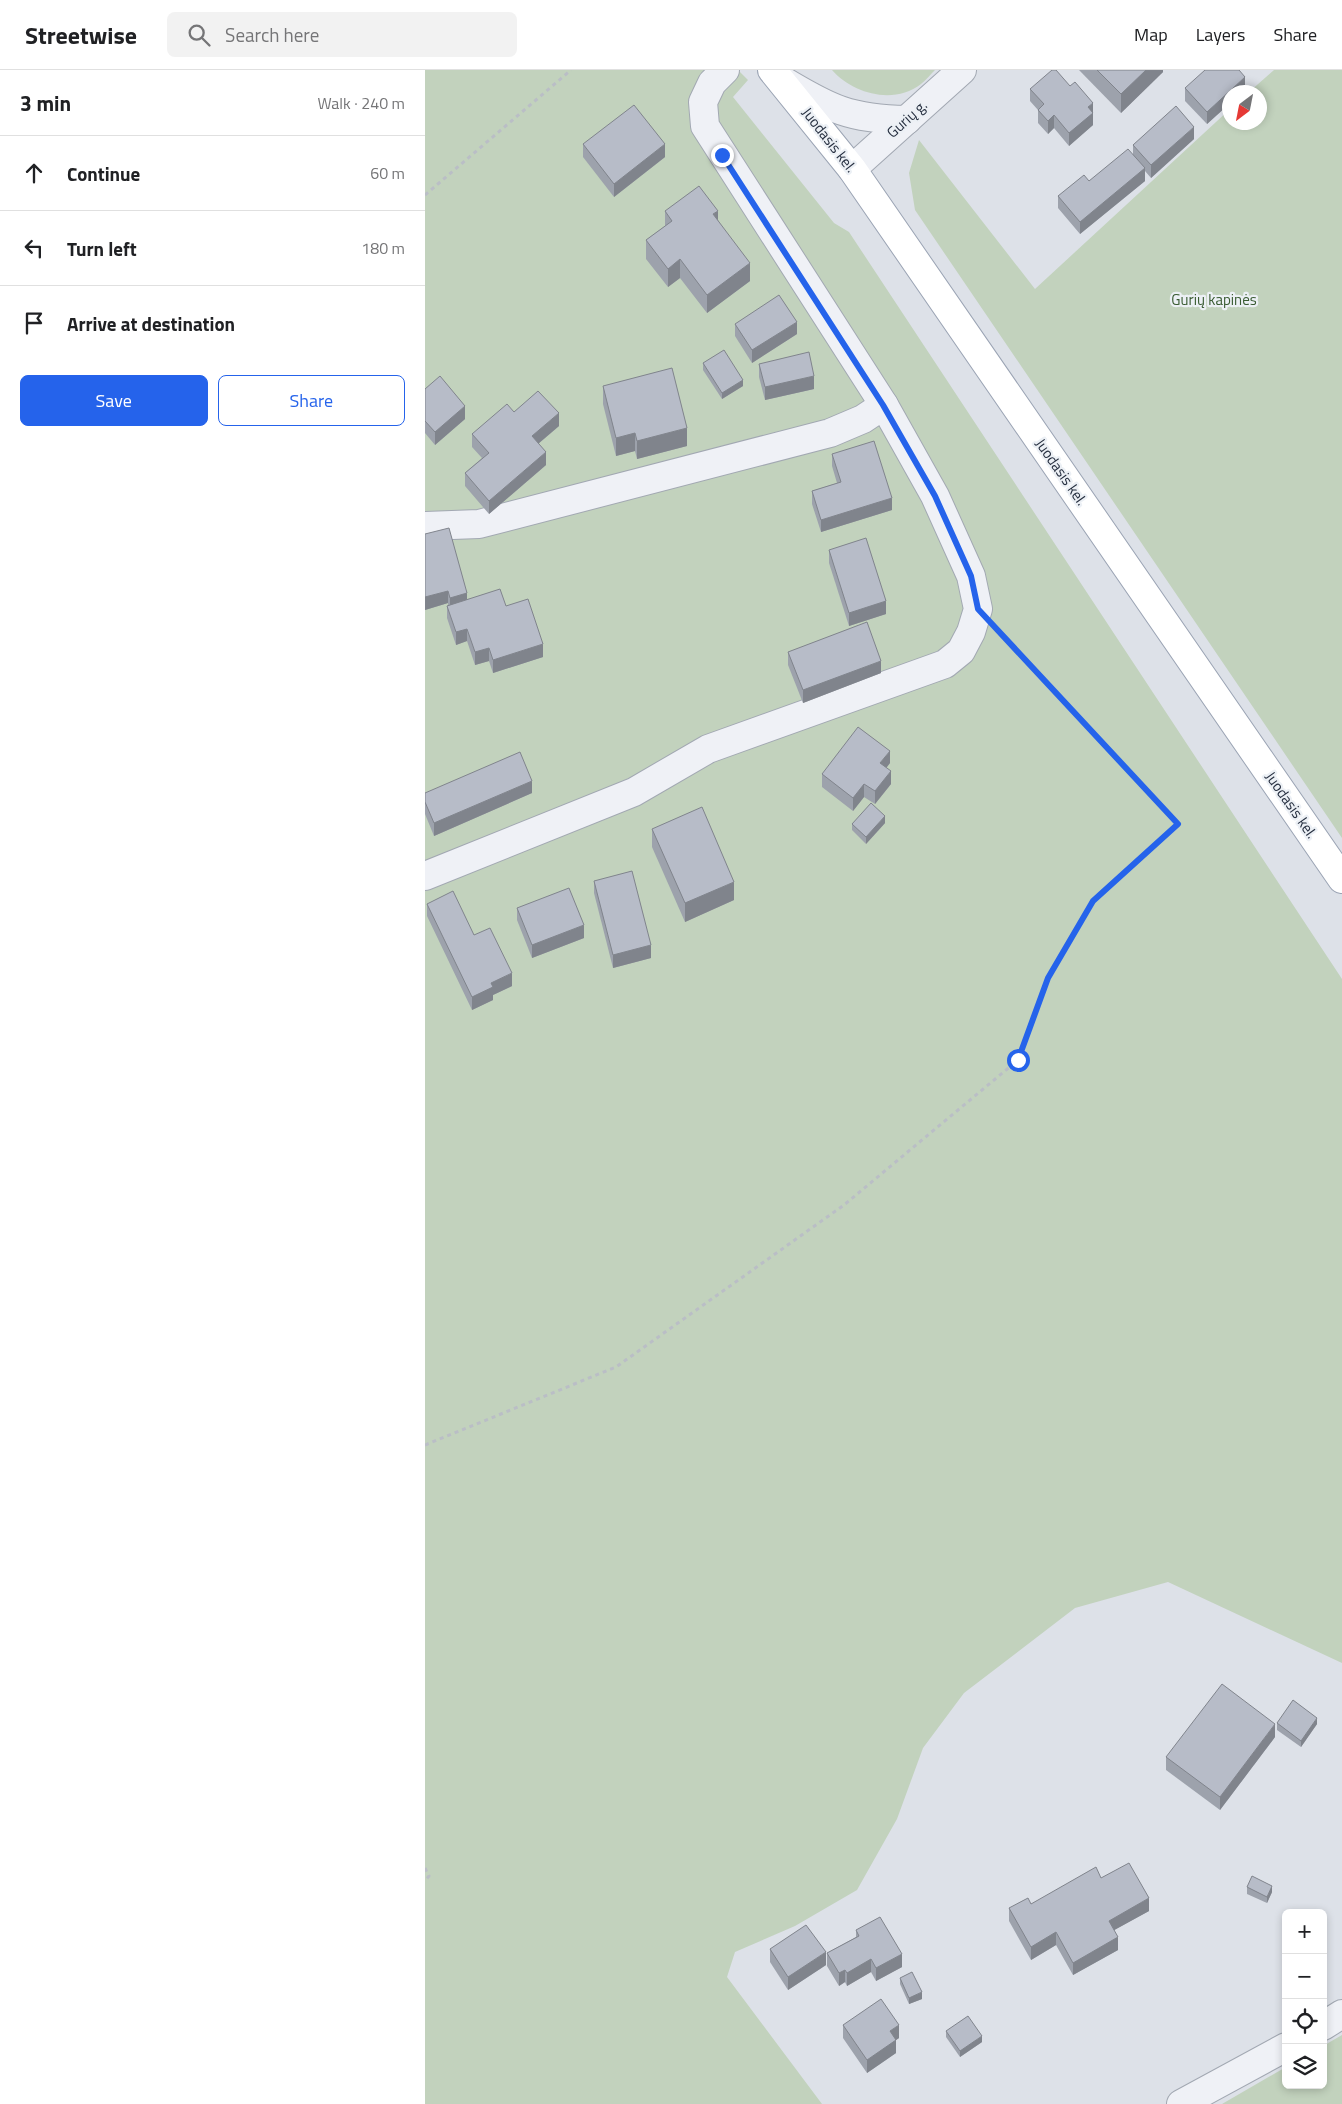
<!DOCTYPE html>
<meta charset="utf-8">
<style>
body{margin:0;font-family:"Titillium Web",sans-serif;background:#f2f2f2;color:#202124}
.controls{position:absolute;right:15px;bottom:15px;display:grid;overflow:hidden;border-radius:8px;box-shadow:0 2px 8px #0003}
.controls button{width:45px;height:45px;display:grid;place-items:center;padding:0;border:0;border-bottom:1px solid #e0e0e0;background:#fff;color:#202124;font:25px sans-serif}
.compass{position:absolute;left:797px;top:15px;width:45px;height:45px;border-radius:50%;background:#fff;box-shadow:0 2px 8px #0003;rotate:212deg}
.stop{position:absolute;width:15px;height:15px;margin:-11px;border:4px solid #2563eb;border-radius:50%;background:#fff}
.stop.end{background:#2563eb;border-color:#fff;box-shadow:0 1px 5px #0008}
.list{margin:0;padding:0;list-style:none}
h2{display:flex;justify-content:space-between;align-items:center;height:65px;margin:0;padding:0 20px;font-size:21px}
h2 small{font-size:16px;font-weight:400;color:#757577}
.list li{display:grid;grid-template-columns:32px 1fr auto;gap:15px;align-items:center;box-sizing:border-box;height:75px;padding:0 20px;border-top:1px solid #e0e0e0}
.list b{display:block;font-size:19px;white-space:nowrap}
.list em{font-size:16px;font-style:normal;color:#757577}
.actions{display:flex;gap:10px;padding:15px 20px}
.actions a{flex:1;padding:11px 0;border:1px solid #2563eb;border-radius:8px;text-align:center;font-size:18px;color:#2563eb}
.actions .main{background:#2563eb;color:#fff}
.icon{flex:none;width:28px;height:28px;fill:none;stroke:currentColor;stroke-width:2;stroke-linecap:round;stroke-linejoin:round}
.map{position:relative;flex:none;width:917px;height:2034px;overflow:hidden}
header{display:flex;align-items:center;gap:30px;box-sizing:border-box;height:70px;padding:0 25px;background:#fff;border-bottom:1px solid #e0e0e0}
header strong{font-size:24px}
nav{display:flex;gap:28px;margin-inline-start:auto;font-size:18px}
.search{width:350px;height:45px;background:#f2f2f2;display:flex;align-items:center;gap:12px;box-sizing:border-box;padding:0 18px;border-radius:8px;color:#757577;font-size:19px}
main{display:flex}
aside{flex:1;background:#fff}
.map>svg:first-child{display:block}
</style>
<header>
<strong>Streetwise</strong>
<div class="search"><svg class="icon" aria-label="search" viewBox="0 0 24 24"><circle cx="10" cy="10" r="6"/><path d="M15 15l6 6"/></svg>Search here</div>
<nav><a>Map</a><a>Layers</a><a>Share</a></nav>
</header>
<main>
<aside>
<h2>3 min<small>Walk · 240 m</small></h2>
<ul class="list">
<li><svg class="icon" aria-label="ahead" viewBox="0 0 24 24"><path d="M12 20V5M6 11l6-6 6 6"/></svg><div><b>Continue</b></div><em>60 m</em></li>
<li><svg class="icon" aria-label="left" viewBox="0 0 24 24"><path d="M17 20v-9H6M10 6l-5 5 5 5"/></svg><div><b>Turn left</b></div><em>180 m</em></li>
<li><svg class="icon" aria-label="arrive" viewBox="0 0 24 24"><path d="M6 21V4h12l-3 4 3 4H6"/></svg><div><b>Arrive at destination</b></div></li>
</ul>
<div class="actions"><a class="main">Save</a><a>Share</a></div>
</aside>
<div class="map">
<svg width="917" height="2034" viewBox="0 0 917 2034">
<rect width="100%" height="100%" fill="#dde1e8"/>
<g fill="#c2d2bd">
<polygon points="0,0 313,0 323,10 308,27 409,153 424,162 917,909 917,1593 743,1512 650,1538 539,1623 498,1678 472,1749 432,1820 370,1856 310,1882 302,1907 397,2034 0,2034"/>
<path d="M407 0H510C506 4 501 10 496 14 469 35 428 24 407 0Z"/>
<polygon points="849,0 917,0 917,768 490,140 484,103 494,70 610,219 804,40 804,52 834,52 834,22 824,22"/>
<polygon points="917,1965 917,2034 797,2034 861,1997 861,2015 898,2015 898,1976"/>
</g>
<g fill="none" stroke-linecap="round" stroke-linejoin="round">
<defs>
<g id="minor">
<path d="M357 10C405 39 425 49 482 50"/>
<polyline points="427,99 537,0"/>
<polyline points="0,456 54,454 405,363 438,349 459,335"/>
<polyline points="0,806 209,722 283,679 520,594 536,581 546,562 553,539 546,506 510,426 459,335 280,56 278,32 287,13 300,0"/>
<polyline points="898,1956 917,1944"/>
<polyline points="756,2034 861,1977"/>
</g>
<polyline id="major" points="347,0 427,99 917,809"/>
</defs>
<use href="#minor" stroke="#a2a8b2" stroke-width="30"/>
<use href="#major" stroke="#9ba4b4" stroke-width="30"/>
<g stroke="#babec6" stroke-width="3" stroke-dasharray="4 4" stroke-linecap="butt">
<polyline points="0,125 146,0"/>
<polyline points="0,1375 191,1297 419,1135 593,990 623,908 668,831 753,754 575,564"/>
<polyline points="0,1798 4,1806 0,1811"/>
</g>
<use href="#minor" stroke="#eff1f6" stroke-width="28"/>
<use href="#major" stroke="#fff" stroke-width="28"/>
</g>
<g fill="#9da2ac">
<polygon points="654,0 738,0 738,2 696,43"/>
<polygon points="760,18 820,20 782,54 760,31"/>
<polygon points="605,19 668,45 668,55 644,76 629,58 623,64 613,53 613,40 605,31"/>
<polygon points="769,69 726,108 720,101 720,111 655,164 633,138 633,126 664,111 708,84 708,75"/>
<polygon points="158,74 240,87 189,127 158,87"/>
<polygon points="240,141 293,150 325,211 282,243 255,208 243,217 221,189 221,170 240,156"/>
<polygon points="310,254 372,264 327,293 310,266"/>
<polygon points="278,293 318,316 297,329 278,300"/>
<polygon points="334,294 389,319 340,330 334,307"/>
<polygon points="178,316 262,376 212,389 210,381 191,386 178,334"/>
<polygon points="0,319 40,349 10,375 0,363"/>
<polygon points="89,342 134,356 113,374 121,395 64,444 40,416 40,403 57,388 47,377 47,364"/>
<polygon points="407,384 467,440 396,462 387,434 387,421 412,413 407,396"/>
<polygon points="0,464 42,529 81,536 118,587 68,603 64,591 50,595 42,571 31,575 22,548 22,536 23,535 23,533 0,540"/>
<polygon points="404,480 461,544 424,556 404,493"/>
<polygon points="363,582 456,603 378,633 363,595"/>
<polygon points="465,693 461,698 466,714 450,734 439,727 428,741 397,717 397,704"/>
<polygon points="0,723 107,723 9,766 0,744"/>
<polygon points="460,753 441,774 427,760 427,754"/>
<polygon points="227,759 309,830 260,852 227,777"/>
<polygon points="169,811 226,888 188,898 169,823"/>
<polygon points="2,834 49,865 87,916 68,925 68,930 47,940 2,846"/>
<polygon points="92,838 159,868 107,888 92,850"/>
<polygon points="852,1653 892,1654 876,1677 852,1660"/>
<polygon points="850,1667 795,1740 741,1700 741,1687"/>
<polygon points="676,1808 724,1841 689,1860 693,1880 648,1905 631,1875 606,1890 584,1851 584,1838 606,1834"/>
<polygon points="822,1817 847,1822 842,1833 822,1824"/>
<polygon points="431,1860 477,1897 451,1911 446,1902 422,1916 420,1912 414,1916 402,1896 402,1883 431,1867"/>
<polygon points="345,1879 401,1895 363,1920 345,1892"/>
<polygon points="475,1908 497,1929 484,1934 475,1914"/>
<polygon points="418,1955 474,1968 471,1970 471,1983 442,2003 418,1968"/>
<polygon points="521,1961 557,1972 535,1987 521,1967"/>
</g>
<g fill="#80848c">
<polygon points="721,0 738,0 738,2 696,43 696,24"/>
<polygon points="820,7 820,20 817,22 804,22 804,34 782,54 782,42"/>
<polygon points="668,33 668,55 644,76 644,63 663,37"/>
<polygon points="629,45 629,58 623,64 623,51"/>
<polygon points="769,57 769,69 726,108 726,95"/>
<polygon points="240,74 240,87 189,127 189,114"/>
<polygon points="720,98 720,111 655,164 655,152"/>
<polygon points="293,141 293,159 288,144"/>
<polygon points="255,189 255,208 243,217 243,199"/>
<polygon points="325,193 325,211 282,243 282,225"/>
<polygon points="372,252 372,264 327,293 327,280"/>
<polygon points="389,306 389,319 340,330 340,317"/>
<polygon points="318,310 318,316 297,329 297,323"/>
<polygon points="40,336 40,349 10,375 10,362"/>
<polygon points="134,343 134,356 107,379 107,366"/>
<polygon points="262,358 262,376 212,389 212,371"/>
<polygon points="210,363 210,381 191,386 191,368"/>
<polygon points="121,382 121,395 64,444 64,431"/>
<polygon points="467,428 467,440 396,462 396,450"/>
<polygon points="23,521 23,533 0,540 0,527"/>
<polygon points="42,523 42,536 25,541 25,528"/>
<polygon points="461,531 461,544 424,556 424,543"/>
<polygon points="42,559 42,571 31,575 31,562"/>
<polygon points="118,574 118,587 68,603 68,590"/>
<polygon points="64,578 64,591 50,595 50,582"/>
<polygon points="456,591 456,603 378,633 378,620"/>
<polygon points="465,681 465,693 455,706 455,693"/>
<polygon points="466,701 466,714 450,734 450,721"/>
<polygon points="107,711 107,723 9,766 9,753"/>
<polygon points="439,714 439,727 428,741 428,728"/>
<polygon points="460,746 460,753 441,774 441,767"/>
<polygon points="309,812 309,830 260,852 260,833"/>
<polygon points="159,855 159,868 107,888 107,875"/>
<polygon points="226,875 226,888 188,898 188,885"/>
<polygon points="87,903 87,916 68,925 68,930 47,940 47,927 66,913"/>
<polygon points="892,1648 892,1654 876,1677 876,1671"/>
<polygon points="850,1654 850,1667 795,1740 795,1727"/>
<polygon points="847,1816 847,1822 842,1833 842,1827"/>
<polygon points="724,1828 724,1841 684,1863 684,1851"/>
<polygon points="631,1862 631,1875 606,1890 606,1877"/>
<polygon points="693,1867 693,1880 648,1905 648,1893"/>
<polygon points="401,1882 401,1895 363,1920 363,1907"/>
<polygon points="477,1884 477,1897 451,1911 451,1898"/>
<polygon points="446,1889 446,1902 422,1916 422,1903"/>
<polygon points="420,1900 420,1912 414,1916 414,1903"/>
<polygon points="497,1922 497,1929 484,1934 484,1928"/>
<polygon points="474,1955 474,1968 465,1974 465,1961"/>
<polygon points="557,1966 557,1972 535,1987 535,1981"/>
<polygon points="471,1970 471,1983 442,2003 442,1990"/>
</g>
<g fill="#b7bcc8" stroke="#80848c">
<polygon points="627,0 631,0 645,16 650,12 668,33 663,37 668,43 644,63 629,45 623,51 613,40 619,34 605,19"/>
<polygon points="672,0 721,0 696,24"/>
<polygon points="780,0 814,0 820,7 782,42 760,18"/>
<polygon points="209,35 240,74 189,114 158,74"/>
<polygon points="751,36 769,57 726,95 708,75"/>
<polygon points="703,79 720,98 655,152 633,126 659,105 664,111"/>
<polygon points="274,116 293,141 288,144 325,193 282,225 255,189 243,199 221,170 247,151 240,141"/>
<polygon points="354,225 372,252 327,280 310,254"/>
<polygon points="299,280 318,310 297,323 278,293"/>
<polygon points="384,282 389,306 340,317 334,294"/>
<polygon points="247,298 262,358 212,371 210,363 191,368 178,316"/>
<polygon points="15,306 40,336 10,362 0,351 0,319"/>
<polygon points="113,321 134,343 107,366 121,382 64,431 40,403 64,383 47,364 82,334 89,342"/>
<polygon points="449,371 467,428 396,450 387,421 416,412 407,384"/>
<polygon points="24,458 42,523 25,528 23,521 0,527 0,464"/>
<polygon points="441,468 461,531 424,543 404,480"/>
<polygon points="75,519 81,536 103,529 118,574 68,590 64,578 50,582 42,559 31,562 22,536"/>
<polygon points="442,552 456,591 378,620 363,582"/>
<polygon points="433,657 465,681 455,693 466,701 450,721 439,714 428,728 397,704"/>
<polygon points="95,682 107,711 9,753 0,732 0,723"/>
<polygon points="446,733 460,746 441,767 427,754"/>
<polygon points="277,737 309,812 260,833 227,759"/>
<polygon points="207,801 226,875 188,885 169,811"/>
<polygon points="144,818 159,855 107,875 92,838"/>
<polygon points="28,821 49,865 65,858 87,903 66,913 68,917 47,927 2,834"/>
<polygon points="797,1614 850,1654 795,1727 741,1687"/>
<polygon points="868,1630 892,1648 876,1671 852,1653"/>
<polygon points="704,1793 724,1828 684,1851 693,1867 648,1893 631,1862 606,1877 584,1838 603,1828 606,1834 671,1797 676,1808"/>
<polygon points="827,1806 847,1816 842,1827 822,1817"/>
<polygon points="455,1847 477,1884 451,1898 446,1889 422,1903 420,1900 414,1903 402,1883 434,1866 431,1860"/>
<polygon points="381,1855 401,1882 363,1907 345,1879"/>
<polygon points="487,1902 497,1922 484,1928 475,1908"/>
<polygon points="456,1929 474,1955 465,1961 471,1970 442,1990 418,1955"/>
<polygon points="543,1946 557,1966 535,1981 521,1961"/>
</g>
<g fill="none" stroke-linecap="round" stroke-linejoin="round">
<polyline stroke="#2563eb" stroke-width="6" points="297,85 458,335 510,426 546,506 553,539 753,754 668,831 623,908 593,990"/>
</g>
<g text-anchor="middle" stroke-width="4.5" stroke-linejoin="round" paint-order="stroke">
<g font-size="15" fill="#252e3f" stroke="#ecf0f5">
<text transform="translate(482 49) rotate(-42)" y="5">Gurių g.</text>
<text transform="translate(404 70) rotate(52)" y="5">Juodasis kel.</text>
<text transform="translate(636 402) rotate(55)" y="5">Juodasis kel.</text>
<text transform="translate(866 735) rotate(55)" y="5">Juodasis kel.</text>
</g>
<g font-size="15" fill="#395b32" stroke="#ecf0f5">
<text x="789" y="235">Gurių kapinės</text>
</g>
</g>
</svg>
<div class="controls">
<button>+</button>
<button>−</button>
<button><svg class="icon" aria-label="locate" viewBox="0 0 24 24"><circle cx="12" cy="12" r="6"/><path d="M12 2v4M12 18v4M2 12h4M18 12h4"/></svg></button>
<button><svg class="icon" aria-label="layers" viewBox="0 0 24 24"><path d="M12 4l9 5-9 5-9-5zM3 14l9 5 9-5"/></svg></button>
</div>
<svg class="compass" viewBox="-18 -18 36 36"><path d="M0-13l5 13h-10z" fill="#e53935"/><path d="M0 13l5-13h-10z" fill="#757577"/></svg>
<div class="stop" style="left:593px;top:990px"></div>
<div class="stop end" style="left:297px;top:85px"></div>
</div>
</main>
